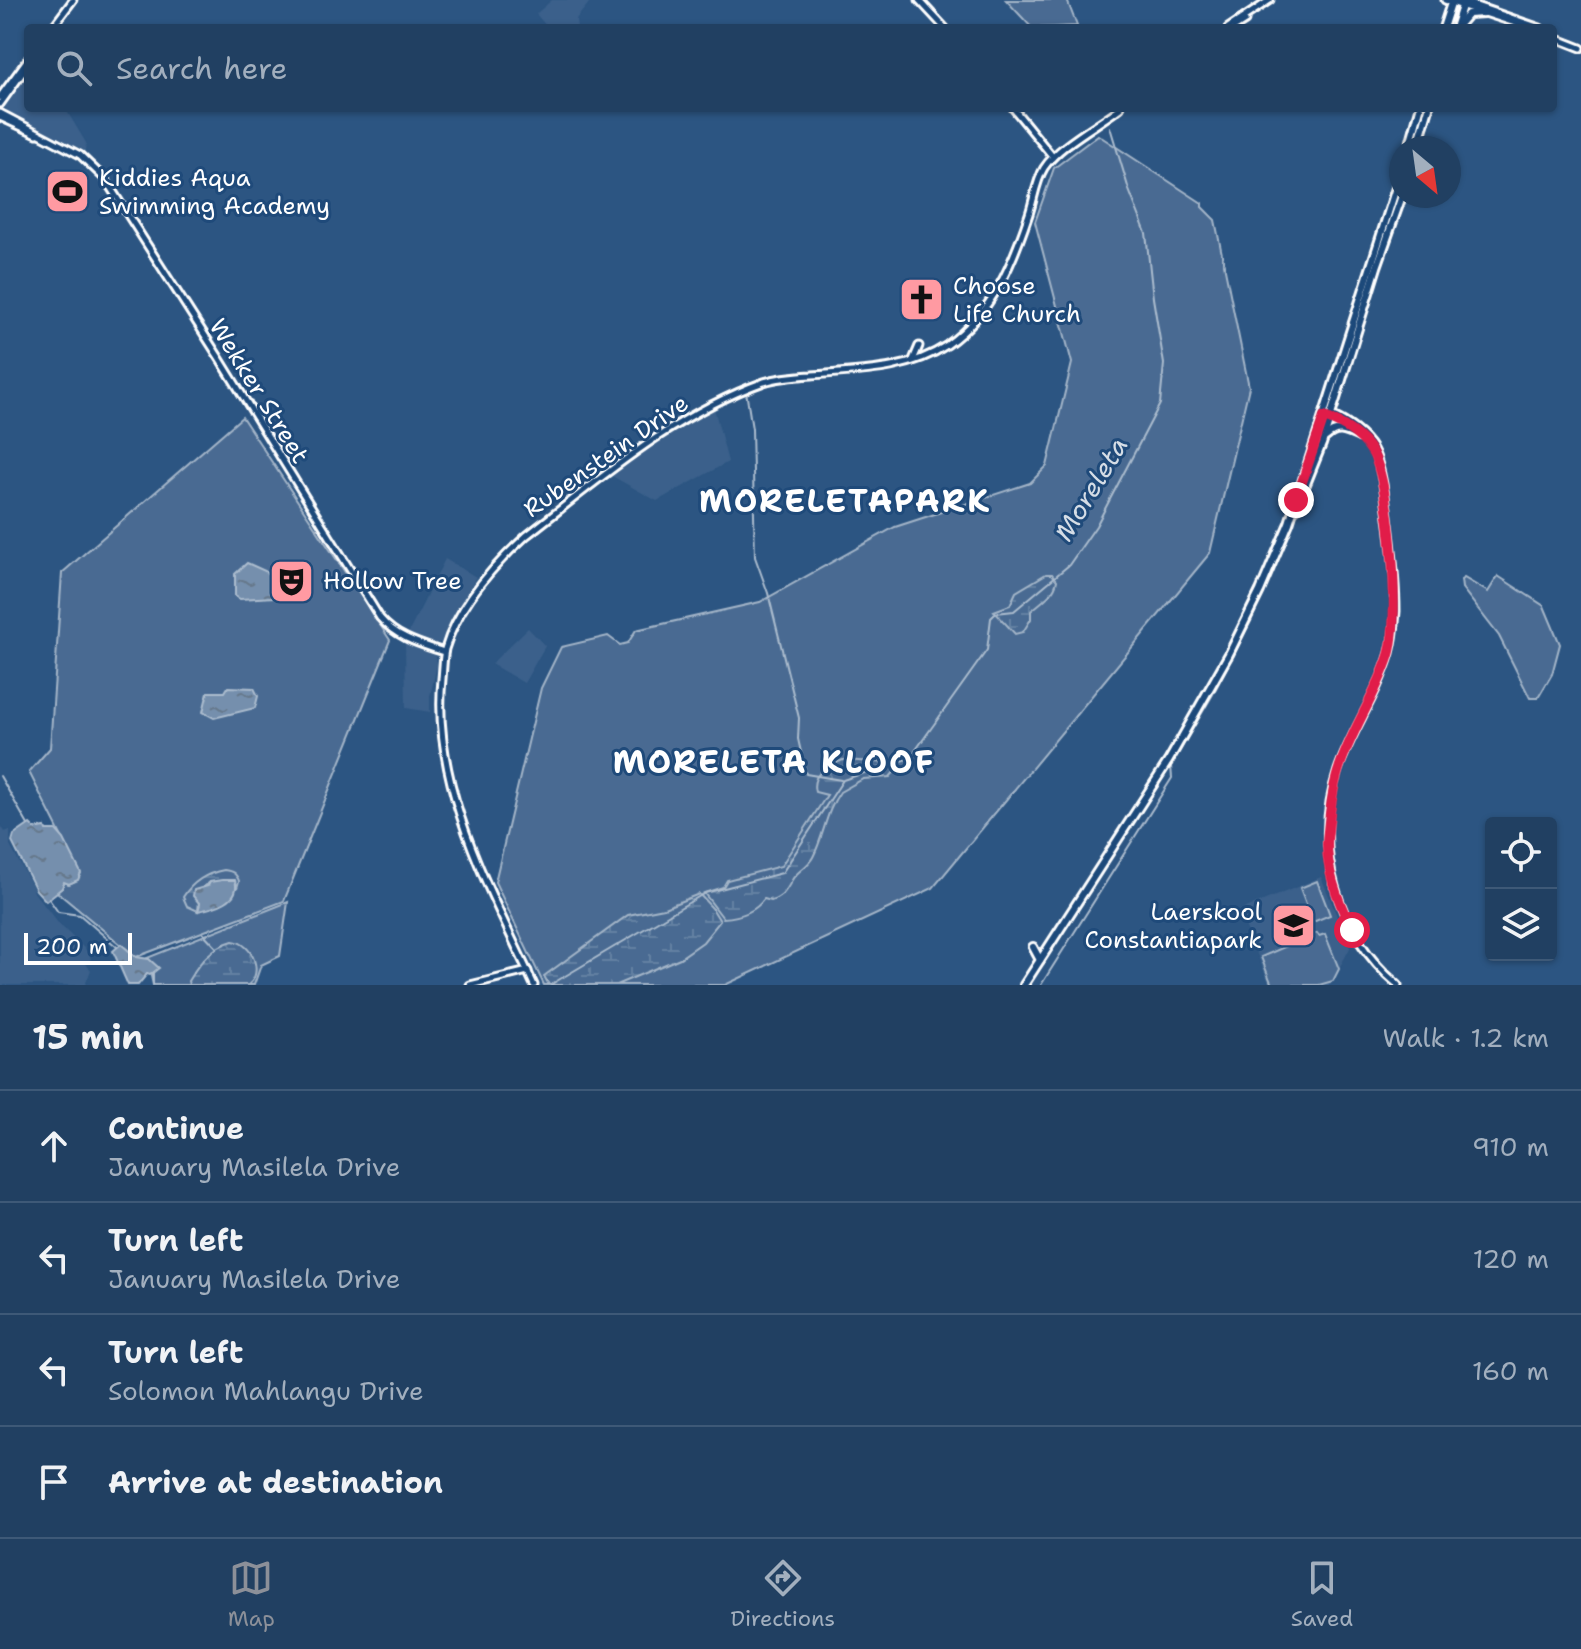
<!DOCTYPE html>
<meta charset="utf-8">
<style>
body{margin:0;font-family:"Shantell Sans",sans-serif;background:#294768;color:#f1f3f6}
.controls{position:absolute;right:24px;bottom:24px;display:grid;overflow:hidden;border-radius:8px;box-shadow:0 2px 6px #0004}
.controls button{width:72px;height:72px;display:grid;place-items:center;padding:0;border:0;border-bottom:2px solid #3e5977;background:#214062;color:#f1f3f6;font:40px sans-serif}
.compass{position:absolute;left:1389px;top:136px;width:72px;height:72px;border-radius:50%;background:#214062;box-shadow:0 2px 6px #0004;rotate:151deg}
.scale{position:absolute;left:24px;bottom:20px;width:108px;box-sizing:border-box;padding-left:8px;border:4px solid #fff;border-top:0;font-size:22px;line-height:28px;white-space:nowrap;color:#fff;-webkit-text-stroke:6px #1f4a7a;paint-order:stroke}
.stop{position:absolute;width:24px;height:24px;margin:-18px;border:6px solid #e11d48;border-radius:50%;background:#fff}
.stop.end{background:#e11d48;border-color:#fff;box-shadow:0 2px 8px #0008}
.list{margin:0;padding:0;list-style:none}
h2{display:flex;justify-content:space-between;align-items:center;height:104px;margin:0;padding:0 32px;font-size:34px}
h2 small{font-size:26px;font-weight:400;color:#a2afbe}
.list li{display:grid;grid-template-columns:52px 1fr auto;gap:24px;align-items:center;box-sizing:border-box;height:112px;padding:0 32px;border-top:2px solid #3e5977}
.list b{display:block;font-size:30px;white-space:nowrap}
.list p{margin:0;font-size:26px;white-space:nowrap;color:#a2afbe}
.list em{font-size:26px;font-style:normal;color:#a2afbe}
.icon{flex:none;width:44px;height:44px;fill:none;stroke:currentColor;stroke-width:2;stroke-linecap:round;stroke-linejoin:round}
.map{position:relative;flex:none;width:1581px;height:985px;overflow:hidden}
.search{position:absolute;background:#214062;box-shadow:0 2px 6px #0004;left:24px;right:24px;top:24px;height:88px;display:flex;align-items:center;gap:20px;box-sizing:border-box;padding:0 28px;border-radius:8px;color:#a2afbe;font-size:30px}
.sheet{height:552px;background:#214062}
nav{display:flex;justify-content:space-around;align-items:center;box-sizing:border-box;height:112px;border-top:2px solid #3e5977;background:#214062;font-size:22px;color:#a2afbe}
nav a{display:grid;justify-items:center;gap:4px}
nav .on{color:#8c9099}
.map>svg:first-child{display:block}
</style>
<div class="map">
<svg width="1581" height="985" viewBox="0 0 1581 985">
<defs>
<pattern id="wetland-marsh" width="20" height="14" patternUnits="userSpaceOnUse" patternTransform="scale(2)"><rect width="20" height="14" fill="#486b92"/><path d="M1 5h8M5 5V1M11 12h8M15 12V8" fill="none" stroke="#6381a2"/></pattern>
<pattern id="water-ripples" width="26" height="14" patternUnits="userSpaceOnUse" patternTransform="scale(2)"><rect width="26" height="14" fill="#748fad"/><path d="M2 4q2-2 4 0t4 0M15 11q2-2 4 0t4 0" fill="none" stroke="#66788b"/></pattern>
</defs>
<rect width="100%" height="100%" fill="#2c5582"/>
<filter id="ink" filterUnits="userSpaceOnUse"><feTurbulence type="fractalNoise" baseFrequency=".0125" numOctaves="2"/><feDisplacementMap in="SourceGraphic" scale="16" xChannelSelector="R" yChannelSelector="G"/><feConvolveMatrix kernelMatrix="1 2 1 2 8 2 1 2 1" color-interpolation-filters="sRGB"/></filter>
<g filter="url(#ink)">
<g fill="#3b618b">
<polygon points="552,0 586,0 589,3 576,19 577,28 548,28 536,14"/>
<polygon points="28,74 28,108 65,108 86,143 85,151 7,111 4,104"/>
<polygon points="714,408 728,462 657,501 612,476 686,420"/>
<polygon points="445,559 476,577 441,643 437,643 435,652 437,665 430,696 430,712 406,708 405,640"/>
<polygon points="528,628 545,646 524,683 491,664"/>
<polygon points="0,824 5,832 10,830 10,846 34,889 33,891 58,923 89,953 91,959 86,964 91,970 85,985 0,985"/>
<polygon points="1321,877 1350,948 1330,985 1270,985 1239,911"/>
</g>
<g fill="#486b92" stroke="#a4b5c8" stroke-width="2">
<polygon points="1006,0 1067,0 1077,26 1032,28"/>
<polygon points="1098,135 1202,203 1202,207 1215,220 1249,387 1210,553 933,888 725,985 544,985 495,882 541,688 561,647 608,636 620,645 628,643 636,630 760,602 895,527 1030,483 1047,466 1072,363 1035,222 1054,168"/>
<polygon points="242,417 390,640 284,901 136,957 57,892 62,888 64,882 69,884 77,880 80,873 29,772 50,748 62,573"/>
<polygon points="1498,576 1544,606 1560,644 1552,674 1538,698 1530,698 1499,636 1462,588 1461,580 1464,578 1488,592"/>
<polygon points="1317,881 1330,915 1313,922 1300,888"/>
<polygon points="288,902 280,956 261,965 254,985 153,985 147,958"/>
<polygon points="1317,933 1319,936 1325,934 1339,969 1333,981 1319,985 1272,985 1261,957"/>
</g>
<g fill="url(#wetland-marsh)" stroke="#a4b5c8" stroke-width="2">
<path d="M1046 574H1052L1057 580C1055 594 1041 602 1031 611V619L1023 632 1015 634 994 611 1010 605 1016 592Z"/>
<path d="M843 760 890 763 896 770 890 777 863 779 840 792C826 811 824 836 813 857 808 867 797 871 792 880 786 891 783 897 771 901L764 899C755 912 739 917 723 918L704 893 723 887 727 880 781 866 827 795 815 792C810 773 828 767 843 760Z"/>
<path d="M224 870C232 871 236 873 239 881L237 888 236 883 210 882 200 890 198 911 187 906 183 897C193 881 207 873 224 870Z"/>
<polygon points="699,894 712,908 720,921 703,942 680,958 616,985 549,985 544,976 628,915 664,908"/>
<path d="M233 941C253 943 264 974 248 985H189L188 981C199 963 211 947 233 941Z"/>
</g>
<g fill="url(#water-ripples)" stroke="#acbcce" stroke-width="2">
<polygon points="247,563 265,571 276,584 274,597 240,599 235,596 235,574"/>
<polygon points="228,687 254,688 258,696 255,708 214,718 203,712 208,692 225,692"/>
<polygon points="30,824 35,829 45,827 46,830 56,830 64,839 81,873 78,880 69,884 64,882 62,888 46,901 36,890 12,842 14,835"/>
<path d="M222 880H235C242 901 214 908 198 911L200 904 193 896 194 890 208 886 210 882Z"/>
<polygon points="121,944 136,957 149,959 159,968 150,975 147,974 138,985 128,985 113,951"/>
</g>
<g fill="none" stroke-linecap="round" stroke-linejoin="round">
<g stroke="#acbcce" stroke-width="2">
<polyline points="746,391 752,429 755,557 768,593 799,718 798,739 806,774 841,780"/>
<polyline points="0,776 28,825"/>
<polyline points="49,899 58,912 80,915 117,947"/>
<polyline points="203,933 217,948"/>
<polyline points="153,973 153,985"/>
<polyline points="550,985 705,893 782,873 843,780 910,758 987,650 991,618 996,613 1014,611 1069,565 1096,526 1160,404 1164,364 1153,298 1146,233 1129,190 1110,127"/>
<polyline points="1041,985 1172,778 1171,766 1212,696 1251,621 1327,443"/>
</g>
<defs>
<g id="secondary">
<polyline points="919,0 945,28"/>
<polyline points="1445,0 1531,28"/>
<polyline points="1459,0 1540,28"/>
<polyline points="52,28 73,0"/>
<polyline points="1228,28 1270,0"/>
<polyline points="1234,28 1245,21"/>
<polyline points="1553,37 1581,48"/>
<polyline points="0,97 28,59"/>
<polyline points="0,104 28,65"/>
<polyline points="1013,108 1053,157"/>
<path d="M0 113 80 155 105 179 220 359 380 618C397 638 420 644 444 652"/>
<polyline points="0,117 37,134"/>
<polyline points="913,360 919,346"/>
<path d="M1331 415C1347 422 1364 434 1373 449 1386 471 1396 582 1396 611 1395 625 1394 639 1390 653 1378 694 1352 730 1338 770 1312 846 1336 933 1398 985"/>
<polyline points="1324,417 1350,430"/>
<polyline points="470,985 528,971"/>
<path d="M534 985C491 892 431 786 442 679 443 669 443 659 445 649 458 605 493 566 526 536 601 478 674 414 764 382 780 377 796 376 812 375 858 371 907 372 947 345 993 312 1012 265 1029 214 1034 199 1036 181 1044 168 1059 145 1098 125 1120 108"/>
</g>
<g id="primary">
<polyline points="1456,25 1464,0"/>
<polyline points="1443,28 1452,0"/>
<polyline points="1456,28 1468,14 1484,13"/>
<polyline points="1409,148 1420,108"/>
<polyline points="1417,148 1429,108"/>
<path d="M1326 437C1337 426 1346 431 1359 437"/>
<polyline points="1296,509 1322,444 1377,267 1402,196"/>
<polyline points="1033,947 1040,960"/>
<polyline points="1024,985 1169,760 1229,654 1260,591 1289,523 1401,172"/>
</g>
</defs>
<use href="#secondary" stroke="#fff" stroke-width="11"/>
<use href="#primary" stroke="#fff" stroke-width="12"/>
<use href="#secondary" stroke="#1f4a7a" stroke-width="5"/>
<use href="#primary" stroke="#1f4a7a" stroke-width="6"/>
</g>
</g>
<g fill="none" stroke-linecap="round" stroke-linejoin="round" filter="url(#ink)">
<path stroke="#e11d48" stroke-width="10" d="M1296 500 1324 417C1342 423 1362 436 1372 452 1391 484 1400 619 1389 655 1376 696 1350 731 1338 772 1332 791 1330 812 1328 831 1323 865 1338 901 1352 930"/>
</g>
<defs>
<symbol id="stadium-square" viewBox="-11 -11 22 22"><rect x="-9" y="-9" width="18" height="18" rx="4" fill="#ff9aa2" stroke="#1f4a7a"/><path d="M0-5a6.5 5 0 1 0 0 10a6.5 5 0 1 0 0-10ZM-3.5-1.8h7v3.6h-7Z" fill="#111"/></symbol>
<symbol id="church-square" viewBox="-11 -11 22 22"><rect x="-9" y="-9" width="18" height="18" rx="4" fill="#ff9aa2" stroke="#1f4a7a"/><path d="M-1.2-6h2.4v3.5h3.3v2.4h-3.3V6h-2.4V-.1h-3.3v-2.4h3.3Z" fill="#111"/></symbol>
<symbol id="theatre-square" viewBox="-11 -11 22 22"><rect x="-9" y="-9" width="18" height="18" rx="4" fill="#ff9aa2" stroke="#1f4a7a"/><path d="M-5-5.5Q0-4 5-5.5V0Q5 5 0 6Q-5 5-5 0ZM-3.3-2.5H-1v1.5H-3.3ZM1-2.5H3.3v1.5H1ZM-2.8 1Q0 5.5 2.8 1Z" fill="#111"/></symbol>
<symbol id="school-square" viewBox="-11 -11 22 22"><rect x="-9" y="-9" width="18" height="18" rx="4" fill="#ff9aa2" stroke="#1f4a7a"/><path d="M0-5L7-2L0 1L-7-2ZM-4 1L0 2.5L4 1V4Q0 6-4 4Z" fill="#111"/></symbol>
</defs>
<g fill-rule="evenodd">
<use href="#stadium-square" x="42" y="166" width="51" height="51"/>
<use href="#church-square" x="896" y="274" width="51" height="51"/>
<use href="#theatre-square" x="266" y="556" width="51" height="51"/>
<use href="#school-square" x="1268" y="900" width="51" height="51"/>
</g>
<g text-anchor="middle" stroke-width="6" stroke-linejoin="round" paint-order="stroke">
<g font-size="24" fill="#fff" stroke="#1f4a7a" text-anchor="start">
<text x="99" y="186">Kiddies Aqua<tspan x="99" dy="28">Swimming Academy</tspan></text>
<text x="953" y="294">Choose<tspan x="953" dy="28">Life Church</tspan></text>
<text x="323" y="589">Hollow Tree</text>
<text x="1262" y="920" text-anchor="end">Laerskool<tspan x="1262" dy="28">Constantiapark</tspan></text>
</g>
<g font-size="24" fill="#fff" stroke="#1f4a7a">
<text transform="translate(259 391) rotate(58)" y="8">Wekker Street</text>
<text transform="translate(606 456) rotate(-35)" y="8">Rubenstein Drive</text>
</g>
<g font-size="26" font-style="italic" fill="#d5dde6" stroke="#1f4a7a">
<text transform="translate(1091 489) rotate(-59)" y="9">Moreleta</text>
</g>
<g font-size="32" font-weight="bold" letter-spacing="2" fill="#fff" stroke="#1f4a7a">
<text x="845" y="512">MORELETAPARK</text>
<text x="774" y="773">MORELETA KLOOF</text>
</g>
</g>
</svg>
<div class="controls">
<button><svg class="icon" aria-label="locate" viewBox="0 0 24 24"><circle cx="12" cy="12" r="6"/><path d="M12 2v4M12 18v4M2 12h4M18 12h4"/></svg></button>
<button><svg class="icon" aria-label="layers" viewBox="0 0 24 24"><path d="M12 4l9 5-9 5-9-5zM3 14l9 5 9-5"/></svg></button>
</div>
<svg class="compass" viewBox="-18 -18 36 36"><path d="M0-13l5 13h-10z" fill="#e53935"/><path d="M0 13l5-13h-10z" fill="#a2afbe"/></svg>
<div class="scale">200 m</div>
<div class="stop" style="left:1352px;top:930px"></div>
<div class="stop end" style="left:1296px;top:500px"></div>
<div class="search"><svg class="icon" aria-label="search" viewBox="0 0 24 24"><circle cx="10" cy="10" r="6"/><path d="M15 15l6 6"/></svg>Search here</div>
</div>
<section class="sheet">
<h2>15 min<small>Walk · 1.2 km</small></h2>
<ul class="list">
<li><svg class="icon" aria-label="ahead" viewBox="0 0 24 24"><path d="M12 20V5M6 11l6-6 6 6"/></svg><div><b>Continue</b><p>January Masilela Drive</p></div><em>910 m</em></li>
<li><svg class="icon" aria-label="left" viewBox="0 0 24 24"><path d="M17 20v-9H6M10 6l-5 5 5 5"/></svg><div><b>Turn left</b><p>January Masilela Drive</p></div><em>120 m</em></li>
<li><svg class="icon" aria-label="left" viewBox="0 0 24 24"><path d="M17 20v-9H6M10 6l-5 5 5 5"/></svg><div><b>Turn left</b><p>Solomon Mahlangu Drive</p></div><em>160 m</em></li>
<li><svg class="icon" aria-label="arrive" viewBox="0 0 24 24"><path d="M6 21V4h12l-3 4 3 4H6"/></svg><div><b>Arrive at destination</b></div></li>
</ul>
</section>
<nav>
<a class="on"><svg class="icon" aria-label="map" viewBox="0 0 24 24"><path d="M3 6l6-2 6 2 6-2v14l-6 2-6-2-6 2zM9 4v14M15 6v14"/></svg>Map</a>
<a><svg class="icon" aria-label="directions" viewBox="0 0 24 24"><path d="M12 3l9 9-9 9-9-9zM9 14v-3h6M13 9l2 2-2 2"/></svg>Directions</a>
<a><svg class="icon" aria-label="saved" viewBox="0 0 24 24"><path d="M7 4h10v16l-5-4-5 4z"/></svg>Saved</a>
</nav>
